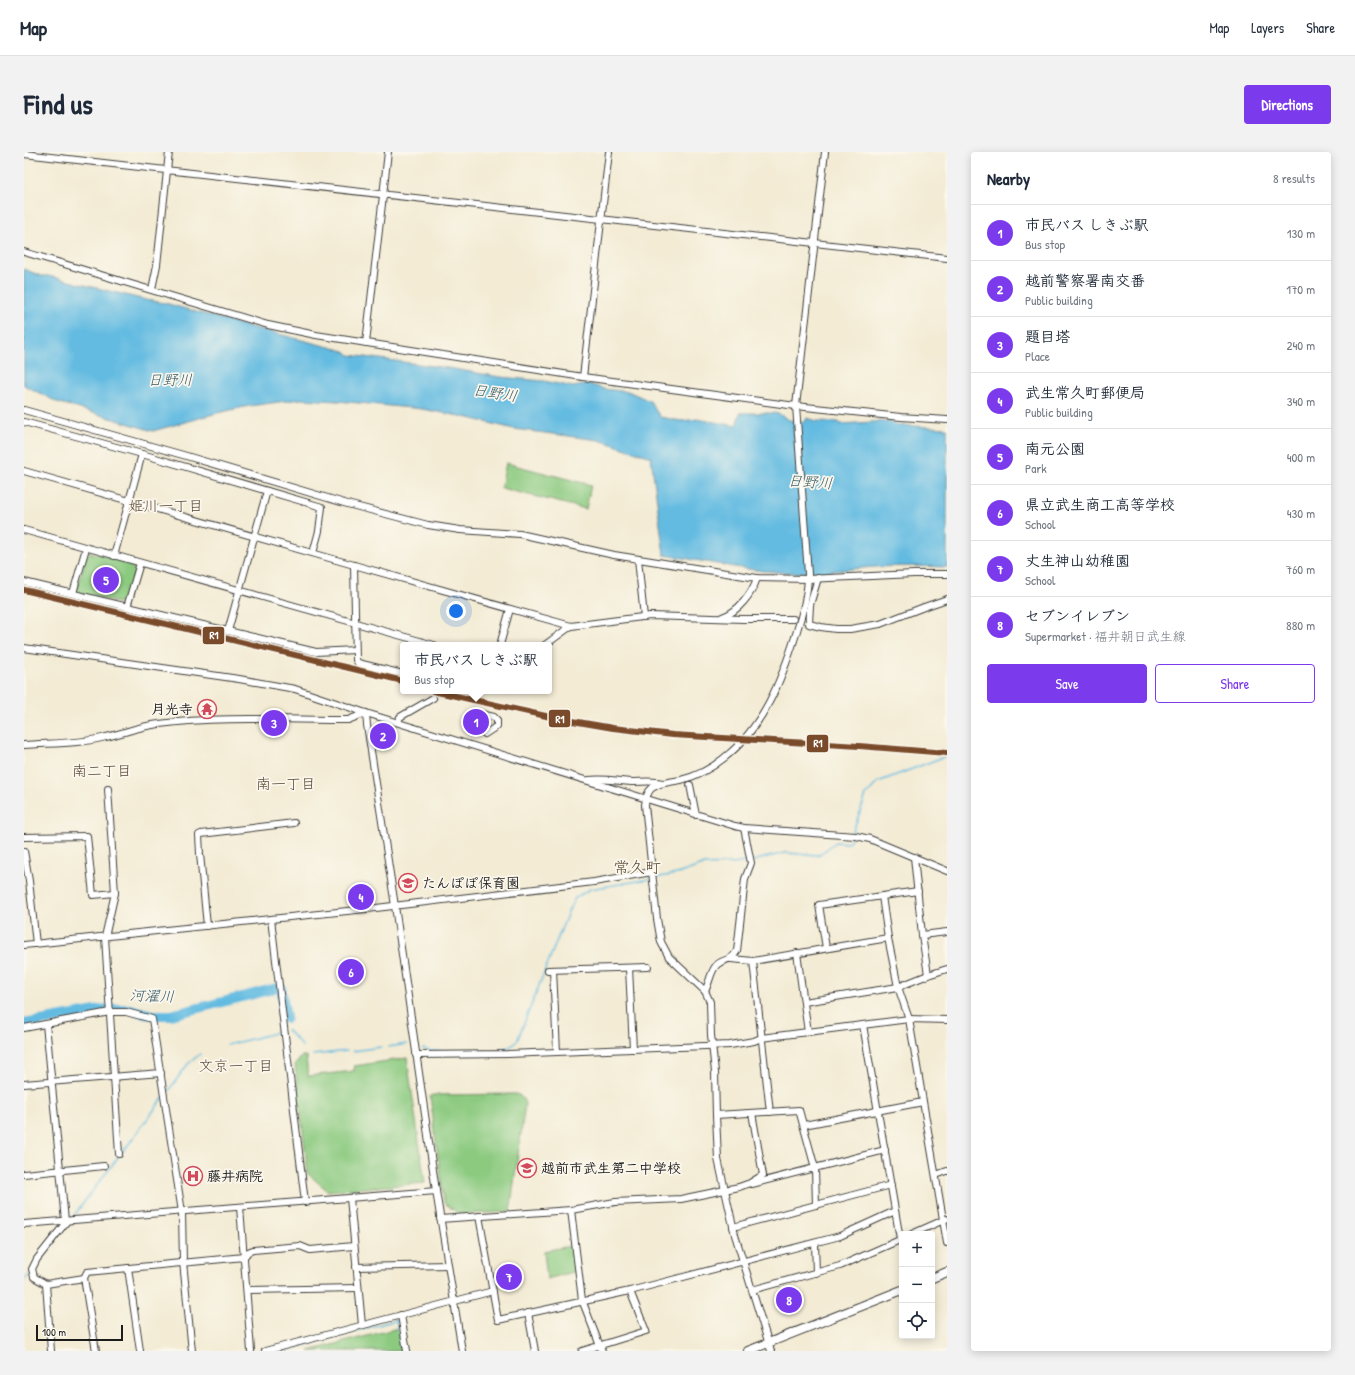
<!DOCTYPE html>
<meta charset="utf-8">
<style>
body{margin:0;font-family:"Patrick Hand","Klee One",sans-serif;background:#f2f2f3;color:#1f2937}
.controls{position:absolute;right:12px;bottom:12px;display:grid;overflow:hidden;border-radius:4px;box-shadow:0 2px 10px #0003}
.controls button{width:36px;height:36px;display:grid;place-items:center;padding:0;border:0;border-bottom:1px solid #e0e1e3;background:#fff;color:#1f2937;font:20px sans-serif}
.scale{position:absolute;left:12px;bottom:10px;width:87px;box-sizing:border-box;padding-left:4px;border:2px solid #1c1c1c;border-top:0;font-size:11px;line-height:14px;white-space:nowrap;color:#1c1c1c;-webkit-text-stroke:3px #fbf7ec;paint-order:stroke}
.you{position:absolute;left:432px;top:459px;width:14px;height:14px;margin:-10px;border:3px solid #fff;border-radius:50%;background:#1a73e8;box-shadow:0 0 0 6px #1a73e833}
.badge{display:grid;place-items:center;width:26px;height:26px;border-radius:50%;background:#7c3aed;color:#fff;font-size:13px;font-weight:700}
.pin{position:absolute;translate:-50% -50%;border:2px solid #fff;box-shadow:0 1px 4px #0006}
.popup{position:absolute;left:376px;top:490px;width:152px;height:52px;box-sizing:border-box;display:grid;place-content:center;border-radius:4px;background:#fff;filter:drop-shadow(0 1px 3px #0005);font-size:13px;white-space:nowrap;color:#747a83}
.popup b{font-size:15px;color:#1f2937}
.popup::after{content:'';position:absolute;left:50%;top:100%;margin-left:-8px;border:8px solid transparent;border-top-color:#fff}
.list{margin:0;padding:0;list-style:none}
h2{display:flex;justify-content:space-between;align-items:center;height:52px;margin:0;padding:0 16px;font-size:17px}
h2 small{font-size:13px;font-weight:400;color:#747a83}
.list li{display:grid;grid-template-columns:26px 1fr auto;gap:12px;align-items:center;box-sizing:border-box;height:56px;padding:0 16px;border-top:1px solid #e0e1e3}
.list b{display:block;font-size:15px;white-space:nowrap}
.list p{margin:0;font-size:13px;white-space:nowrap;color:#747a83}
.list em{font-size:13px;font-style:normal;color:#747a83}
.actions{display:flex;gap:8px;padding:12px 16px}
.actions a{flex:1;padding:9px 0;border:1px solid #7c3aed;border-radius:4px;text-align:center;font-size:14px;color:#7c3aed}
.actions .main{background:#7c3aed;color:#fff}
.icon{flex:none;width:22px;height:22px;fill:none;stroke:currentColor;stroke-width:2;stroke-linecap:round;stroke-linejoin:round}
.map{position:relative;flex:none;width:923px;height:1199px;overflow:hidden;border-radius:4px}
header{display:flex;align-items:center;gap:24px;box-sizing:border-box;height:56px;padding:0 20px;background:#fff;border-bottom:1px solid #e0e1e3}
header strong{font-size:19px}
nav{display:flex;gap:22px;margin-inline-start:auto;font-size:14px}
.intro{display:flex;align-items:center;justify-content:space-between;box-sizing:border-box;height:96px;padding:0 24px}
h1{margin:0;font-size:28px}
.button{padding:10px 18px;border-radius:4px;background:#7c3aed;color:#fff;font-size:14px;font-weight:700}
main{display:flex;gap:24px;padding:0 24px}
aside{flex:1;background:#fff;border-radius:4px;box-shadow:0 2px 10px #0003}
.map>svg:first-child{display:block}
</style>
<header>
<strong>Map</strong>
<nav><a>Map</a><a>Layers</a><a>Share</a></nav>
</header>
<div class="intro"><h1>Find us</h1><a class="button">Directions</a></div>
<main>
<div class="map">
<svg width="923" height="1199" viewBox="0 0 923 1199">
<rect width="100%" height="100%" fill="#fbf7ec"/>
<filter id="ink" filterUnits="userSpaceOnUse"><feTurbulence type="fractalNoise" baseFrequency=".025" numOctaves="2"/><feDisplacementMap in="SourceGraphic" scale="8" xChannelSelector="R" yChannelSelector="G"/><feConvolveMatrix kernelMatrix="1 2 1 2 8 2 1 2 1" color-interpolation-filters="sRGB"/></filter>
<filter id="wash" filterUnits="userSpaceOnUse"><feTurbulence type="fractalNoise" baseFrequency=".012" numOctaves="4" result="noise"/><feDisplacementMap in="SourceGraphic" scale="16" xChannelSelector="R" yChannelSelector="G"/><feGaussianBlur stdDeviation="0.9" result="paint"/><feColorMatrix in="noise" values="0 0 0 0 0 0 0 0 0 0 0 0 0 0 0 0 0 1.4 0 .05"/><feComposite in="paint" operator="in"/></filter>
<g filter="url(#wash)">
<rect width="100%" height="100%" fill="#f3ebd4"/>
<g fill="#8cca80" stroke="#54734e">
<polygon points="482,311 567,333 562,357 477,336"/>
<polygon points="66,400 106,411 111,419 102,450 98,452 54,441 53,437 62,404"/>
<polygon points="278,904 282,904 284,924 330,919 330,914 383,906 401,1031 304,1039 284,1022 271,913"/>
<path d="M491 942C497 943 499 946 501 952L486 1060 435 1062 420 1051 406 944 409 943Z"/>
<polygon points="546,1094 549,1096 552,1119 523,1127 520,1099"/>
<polygon points="374,1176 377,1199 285,1199"/>
</g>
<path fill="#63bbe1" stroke="#406c7e" d="M0 117 17 124H24L122 148 141 151 219 173 317 198 322 200 326 203 424 216 476 225 520 229 549 235 565 232 580 237 606 240 626 249 636 265 657 269 674 267 712 274 716 261H748L755 262 765 268 779 270H781L783 266 793 269 814 270 817 272 863 269 874 273 923 276V415C899 414 874 414 850 415 824 417 799 421 773 421 728 421 684 409 640 403L627 305 575 288 490 277 441 265 398 257 314 249 277 247 225 254 193 261 129 279 33 250 0 233Z"/>
<g fill="none" stroke-linecap="round" stroke-linejoin="round">
<g stroke="#63bbe1" stroke-width="1.5">
<polyline points="828,682 842,643 854,630 922,604 923,602"/>
<polyline points="729,709 760,701 795,703 812,690 824,691 827,686"/>
<polyline points="630,726 653,722 679,713 709,712 726,709"/>
<polyline points="263,878 278,894"/>
<polyline points="203,893 255,880"/>
<polyline points="364,895 383,892"/>
<polyline points="399,897 407,899 463,899"/>
<polyline points="469,898 486,895 493,889 545,758 551,746 566,737 626,727"/>
<polyline points="329,899 357,895"/>
<polyline points="289,903 323,899"/>
<polyline points="142,942 164,912 176,902"/>
<polyline points="98,1001 139,946"/>
<polyline points="48,1066 95,1004"/>
<polyline points="13,1112 32,1088"/>
<polyline points="0,1128 6,1122"/>
<polyline points="258,1199 372,1168 378,1199"/>
</g>
<g stroke="#63bbe1" stroke-width="10">
<polyline points="257,835 262,866"/>
<polyline points="0,872 83,857 106,857 128,863 147,863 253,836"/>
</g>
</g>
</g>
<g filter="url(#ink)">
<g fill="none" stroke-linecap="round" stroke-linejoin="round">
<defs>
<g id="minor">
<polyline points="0,2 923,106"/>
<polyline points="0,100 244,173 292,183 559,225 772,254 877,265 923,268"/>
<polyline points="128,137 133,113 145,0"/>
<polyline points="342,191 364,0"/>
<polyline points="559,225 585,0"/>
<polyline points="0,258 159,303 327,353 404,373 436,378 496,382 590,403 733,426 784,427 890,422 923,422"/>
<polyline points="0,270 118,302 298,355 295,379 289,401"/>
<polyline points="0,319 330,413 547,474 626,464 719,467 769,467"/>
<polyline points="0,378 410,493"/>
<polyline points="90,404 118,302"/>
<polyline points="614,407 620,465"/>
<polyline points="330,413 332,508 334,511 379,522"/>
<polyline points="794,426 786,453 785,472 797,475 812,477 826,477 856,472 900,455 923,447"/>
<polyline points="0,430 292,500 331,498"/>
<polyline points="49,441 62,396"/>
<polyline points="103,455 116,411"/>
<path d="M698 465C714 460 728 442 733 426"/>
<polyline points="204,479 243,339"/>
<polyline points="476,493 486,457"/>
<polyline points="521,493 547,474"/>
<polyline points="0,496 215,527 271,537 342,561 711,674 720,676 832,684 846,687 923,719"/>
<polygon points="457,562 470,565 473,568 473,574 461,582 454,572 454,565"/>
<polyline points="374,570 376,565 409,546"/>
<path d="M0 593C26 591 56 592 82 585 100 581 116 574 135 572 197 564 261 568 324 568L342 561 343 573 371 754 412 1039 438 1199"/>
<path d="M565 628C579 626 593 629 607 630 618 630 628 628 639 631"/>
<polyline points="666,633 672,663"/>
<polyline points="84,637 91,741 81,785 95,1002"/>
<polyline points="0,685 63,684 69,743 91,741"/>
<polyline points="0,699 5,729 12,792"/>
<polyline points="890,705 898,783 904,823"/>
<polyline points="858,744 864,786 874,835 885,867 923,1091"/>
<polyline points="247,767 281,1050"/>
<polyline points="183,774 176,702 175,683 177,682 270,671"/>
<polyline points="898,783 923,780"/>
<polyline points="0,793 352,756 570,730 628,720"/>
<polyline points="802,796 795,753 894,739"/>
<polyline points="773,801 784,880"/>
<polyline points="707,807 729,809 864,786"/>
<polyline points="729,809 746,960"/>
<polyline points="605,816 609,897"/>
<polyline points="524,818 624,815"/>
<polyline points="529,818 533,900"/>
<path d="M681 839C685 832 686 822 691 815 697 806 706 811 713 799L721 727 727 711 720 676"/>
<polyline points="780,850 874,835 904,823 923,817"/>
<polyline points="22,872 41,1069"/>
<polyline points="839,873 876,1087"/>
<polyline points="0,876 86,860 102,860 128,867 158,1060 159,1110 168,1199"/>
<polyline points="392,903 484,902 706,893 730,889 737,886 885,867 923,868"/>
<polyline points="0,932 137,921"/>
<polyline points="692,963 775,958 791,1016 792,1053"/>
<polyline points="780,973 899,950"/>
<polyline points="0,1022 80,1014"/>
<polyline points="912,1023 923,1019"/>
<polyline points="728,1032 861,998"/>
<polyline points="326,1046 338,1173"/>
<polyline points="216,1055 227,1199"/>
<polyline points="547,1058 558,1148 578,1199"/>
<polyline points="455,1064 474,1168 606,1139 816,1084 871,1059"/>
<polyline points="416,1067 547,1058 591,1050 657,1047 715,1035 726,1031 739,1023 728,961"/>
<polyline points="43,1069 13,1107 8,1117 10,1125 22,1132 60,1126"/>
<polyline points="0,1072 412,1039"/>
<polyline points="709,1075 867,1033"/>
<polyline points="888,1082 922,1067"/>
<polyline points="791,1091 792,1121"/>
<polyline points="332,1115 424,1113"/>
<polyline points="104,1116 116,1199"/>
<polyline points="22,1132 27,1199"/>
<polyline points="223,1138 334,1136"/>
<polyline points="728,1138 816,1114 878,1087"/>
<polyline points="504,1161 511,1199"/>
<polyline points="377,1163 383,1199"/>
<polyline points="72,1199 60,1126 63,1120 220,1105 224,1100 229,1098 276,1094 286,1098 330,1094"/>
<polyline points="241,1199 469,1139"/>
<polyline points="558,1199 622,1179 606,1139"/>
<path d="M747 1199 711 1083 694 1007 692 963 691 920 687 883 686 850 681 839 645 805 637 790 633 767 621 653C622 646 623 640 628 636 636 630 647 630 657 628 673 624 688 616 700 606 739 576 758 527 772 482 778 462 784 443 784 422L772 254 801 0"/>
</g>
<g id="major">
<polyline points="908,1126 923,1120"/>
<polyline points="724,1199 878,1138"/>
</g>
</defs>
<use href="#minor" stroke="#3c3b38" stroke-width="8"/>
<use href="#major" stroke="#3c3b38" stroke-width="10"/>
<use href="#minor" stroke="#fff" stroke-width="6"/>
<use href="#major" stroke="#fff" stroke-width="8"/>
<defs>
<g id="rail-1">
<polyline points="0,438 379,529"/>
<polyline points="409,539 531,566 589,576 649,583 835,594 923,601"/>
</g>
</defs>
<use href="#rail-1" stroke="#fbf7ec" stroke-width="9"/>
<use href="#rail-1" stroke="#7a4b2a" stroke-width="6"/>
</g>
</g>
<defs>
<symbol id="temple-ring" viewBox="-11 -11 22 22"><circle r="9.5" fill="#fbf7ec" stroke="#d1495b" stroke-width="1.5"/><path d="M0-6L5-2H3V0L6.5 2.5H4V6H1.5V3h-3V6H-4V2.5H-6.5L-3 0V-2H-5Z" fill="#d1495b"/></symbol>
<symbol id="school-ring" viewBox="-11 -11 22 22"><circle r="9.5" fill="#fbf7ec" stroke="#d1495b" stroke-width="1.5"/><path d="M0-5L7-2L0 1L-7-2ZM-4 1L0 2.5L4 1V4Q0 6-4 4Z" fill="#d1495b"/></symbol>
<symbol id="hospital-ring" viewBox="-11 -11 22 22"><circle r="9.5" fill="#fbf7ec" stroke="#d1495b" stroke-width="1.5"/><path d="M-5-5h3v3.5h4V-5h3V5h-3V1.5h-4V5h-3Z" fill="#d1495b"/></symbol>
</defs>
<g fill-rule="evenodd">
<use href="#temple-ring" x="172" y="546" width="22" height="22"/>
<use href="#school-ring" x="373" y="720" width="22" height="22"/>
<use href="#school-ring" x="492" y="1005" width="22" height="22"/>
<use href="#hospital-ring" x="158" y="1013" width="22" height="22"/>
</g>
<g text-anchor="middle" stroke-width="3.5" stroke-linejoin="round" paint-order="stroke">
<g font-size="14" font-weight="bold" fill="#1c1c1c" stroke="#fbf7ec" text-anchor="start">
<text x="169" y="562" text-anchor="end">月光寺</text>
<text x="398" y="736">たんぽぽ保育園</text>
<text x="517" y="1021">越前市武生第二中学校</text>
<text x="183" y="1029">藤井病院</text>
</g>
<g font-size="15" font-style="italic" fill="#385c6b" stroke="#fbf7ec">
<text x="146" y="233">日野川</text>
<text transform="translate(471 241) rotate(9)" y="5">日野川</text>
<text transform="translate(786 330) rotate(4)" y="5">日野川</text>
<text transform="translate(128 844) rotate(2)" y="5">河濯川</text>
</g>
<g font-size="15" fill="#5c4a38" stroke="#fbf7ec">
<text x="142" y="359">姫川一丁目</text>
<text x="78" y="624">南二丁目</text>
<text x="262" y="637">南一丁目</text>
<text x="212" y="919">文京一丁目</text>
</g>
<g font-size="16" fill="#5c4a38" stroke="#fbf7ec">
<text x="613" y="721">常久町</text>
</g>
</g>
<g stroke="#fbf7ec" stroke-width="1.5">
<rect x="178" y="474" width="23" height="19" rx="4" fill="#7a4b2a"/>
<rect x="524" y="557" width="23" height="19" rx="4" fill="#7a4b2a"/>
<rect x="782" y="582" width="23" height="19" rx="4" fill="#7a4b2a"/>
</g>
<g font-size="11" text-anchor="middle" font-weight="bold" fill="#fff">
<text x="190" y="487">R1</text>
<text x="536" y="571">R1</text>
<text x="794" y="595">R1</text>
</g>
</svg>
<div class="controls">
<button>+</button>
<button>−</button>
<button><svg class="icon" aria-label="locate" viewBox="0 0 24 24"><circle cx="12" cy="12" r="6"/><path d="M12 2v4M12 18v4M2 12h4M18 12h4"/></svg></button>
</div>
<div class="scale">100 m</div>
<div class="you"></div>
<div class="pin badge" style="left:452px;top:570px">1</div>
<div class="popup"><b>市民バス しきぶ駅</b>Bus stop</div>
<div class="pin badge" style="left:359px;top:584px">2</div>
<div class="pin badge" style="left:250px;top:571px">3</div>
<div class="pin badge" style="left:337px;top:745px">4</div>
<div class="pin badge" style="left:82px;top:428px">5</div>
<div class="pin badge" style="left:327px;top:820px">6</div>
<div class="pin badge" style="left:485px;top:1125px">7</div>
<div class="pin badge" style="left:765px;top:1148px">8</div>
</div>
<aside>
<h2>Nearby<small>8 results</small></h2>
<ul class="list">
<li><span class="badge">1</span><div><b>市民バス しきぶ駅</b><p>Bus stop</p></div><em>130 m</em></li>
<li><span class="badge">2</span><div><b>越前警察署南交番</b><p>Public building</p></div><em>170 m</em></li>
<li><span class="badge">3</span><div><b>題目塔</b><p>Place</p></div><em>240 m</em></li>
<li><span class="badge">4</span><div><b>武生常久町郵便局</b><p>Public building</p></div><em>340 m</em></li>
<li><span class="badge">5</span><div><b>南元公園</b><p>Park</p></div><em>400 m</em></li>
<li><span class="badge">6</span><div><b>県立武生商工高等学校</b><p>School</p></div><em>430 m</em></li>
<li><span class="badge">7</span><div><b>丈生神山幼稚園</b><p>School</p></div><em>760 m</em></li>
<li><span class="badge">8</span><div><b>セブンイレブン</b><p>Supermarket · 福井朝日武生線</p></div><em>880 m</em></li>
</ul>
<div class="actions"><a class="main">Save</a><a>Share</a></div>
</aside>
</main>
